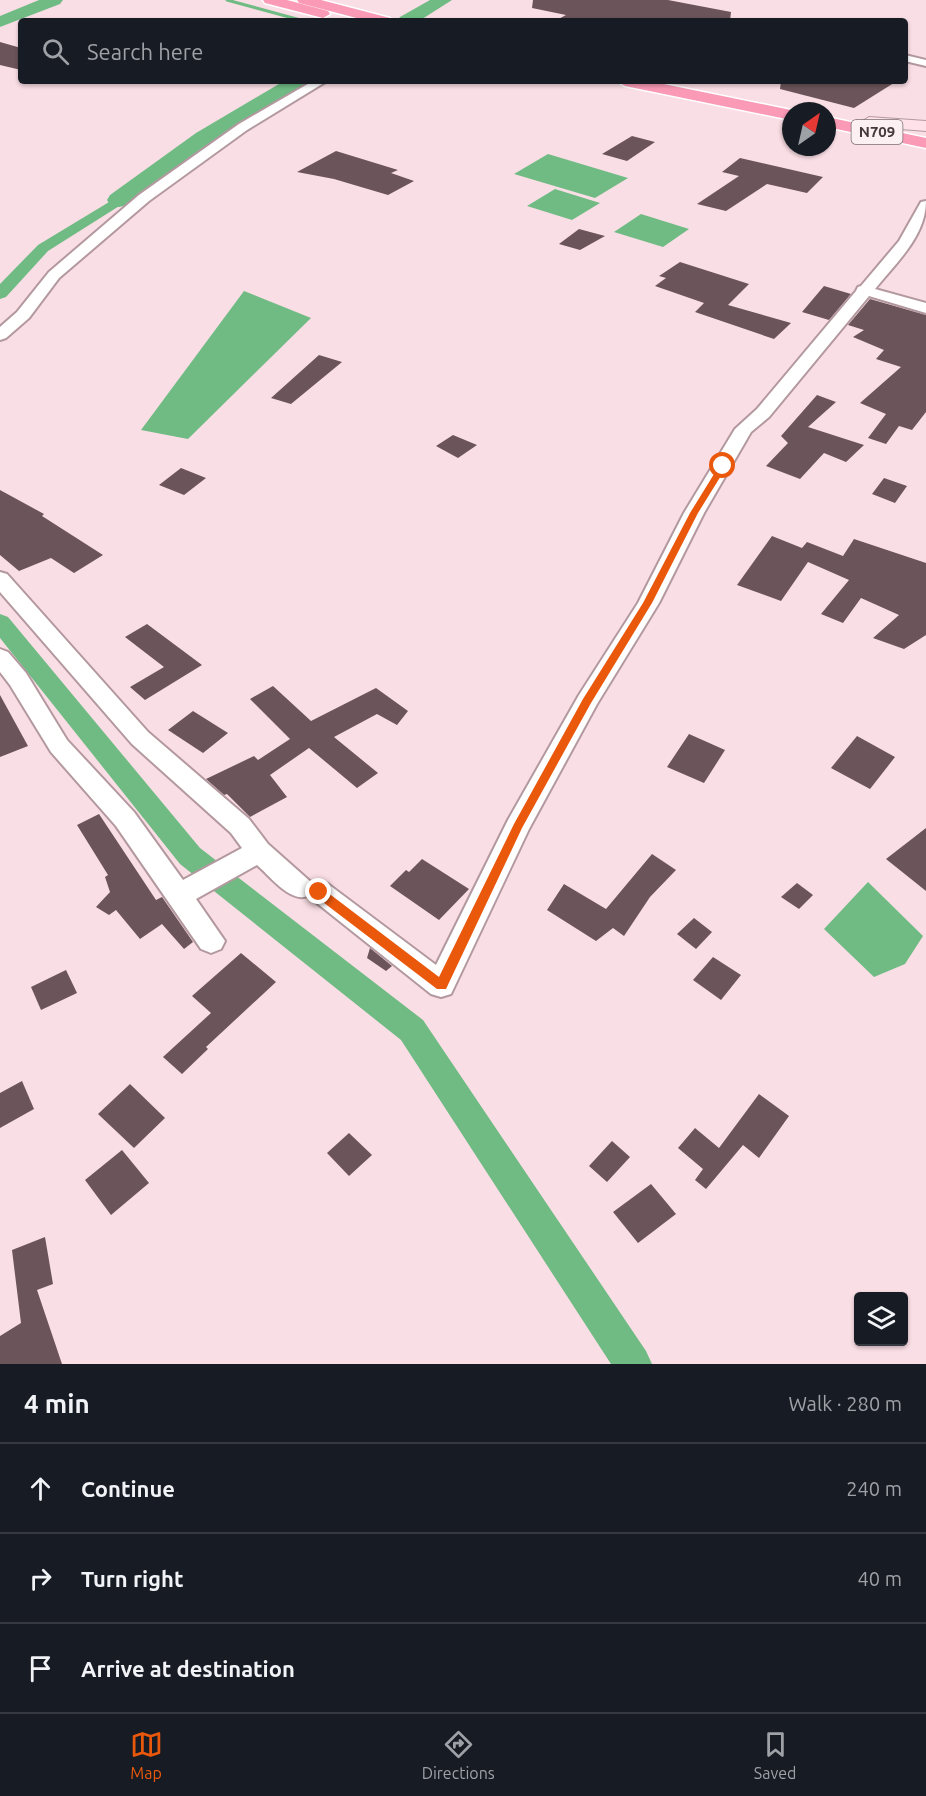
<!DOCTYPE html>
<meta charset="utf-8">
<style>
body{margin:0;font-family:Ubuntu,sans-serif;background:#20242c;color:#f1f3f6}
.controls{position:absolute;right:18px;bottom:18px;display:grid;overflow:hidden;border-radius:6px;box-shadow:0 2px 4px #0004}
.controls button{width:54px;height:54px;display:grid;place-items:center;padding:0;border:0;border-bottom:2px solid #363941;background:#171b24;color:#f1f3f6;font:30px sans-serif}
.compass{position:absolute;left:782px;top:102px;width:54px;height:54px;border-radius:50%;background:#171b24;box-shadow:0 2px 4px #0004;rotate:34deg}
.stop{position:absolute;width:18px;height:18px;margin:-14px;border:4px solid #ea580c;border-radius:50%;background:#fff}
.stop.end{background:#ea580c;border-color:#fff;box-shadow:0 2px 6px #0008}
.list{margin:0;padding:0;list-style:none}
h2{display:flex;justify-content:space-between;align-items:center;height:78px;margin:0;padding:0 24px;font-size:26px}
h2 small{font-size:20px;font-weight:400;color:#9ea1a6}
.list li{display:grid;grid-template-columns:39px 1fr auto;gap:18px;align-items:center;box-sizing:border-box;height:90px;padding:0 24px;border-top:2px solid #363941}
.list b{display:block;font-size:22px;white-space:nowrap}
.list em{font-size:20px;font-style:normal;color:#9ea1a6}
.icon{flex:none;width:33px;height:33px;fill:none;stroke:currentColor;stroke-width:2;stroke-linecap:round;stroke-linejoin:round}
.map{position:relative;flex:none;width:926px;height:1364px;overflow:hidden}
.search{position:absolute;background:#171b24;box-shadow:0 2px 4px #0004;left:18px;right:18px;top:18px;height:66px;display:flex;align-items:center;gap:15px;box-sizing:border-box;padding:0 21px;border-radius:6px;color:#9ea1a6;font-size:22px}
.sheet{height:348px;background:#171b24}
nav{display:flex;justify-content:space-around;align-items:center;box-sizing:border-box;height:84px;border-top:2px solid #363941;background:#171b24;font-size:16px;color:#9ea1a6}
nav a{display:grid;justify-items:center;gap:3px}
nav .on{color:#ea580c}
.map>svg:first-child{display:block}
</style>
<div class="map">
<svg width="926" height="1364" viewBox="0 0 926 1364">
<rect width="100%" height="100%" fill="#fadee5"/>
<g fill="#70bb84">
<polygon points="548,154 628,178 595,198 514,174"/>
<polygon points="555,189 600,203 572,220 527,206"/>
<polygon points="641,214 689,229 663,247 614,232"/>
<polygon points="244,291 311,318 188,439 141,430"/>
<polygon points="868,882 923,936 905,964 874,977 824,929"/>
</g>
<g fill="none" stroke-linecap="round" stroke-linejoin="round">
<polyline stroke="#70bb84" stroke-width="3" points="227,0 304,21"/>
<g fill="#70bb84" fill-rule="evenodd">
<polygon points="119,196 124,197 126,200 124,203 48,251 6,297 0,299 0,284 38,245"/>
<polygon points="0,614 8,617 200,848 423,1020 646,1351 652,1364 611,1364 401,1040 180,864 0,638"/>
</g>
<g fill="#70bb84" fill-rule="evenodd">
<polygon points="39,0 63,0 60,4 0,27 0,16"/>
<polygon points="430,0 452,0 419,21 397,21 400,17"/>
<polygon points="284,81 308,81 305,85 212,143 128,205 119,207 110,205 107,200 110,195 196,133"/>
</g>
</g>
<g fill="#6b545a">
<polygon points="533,0 668,0 731,12 730,21 555,21 566,15 532,8"/>
<polygon points="0,42 21,48 21,70 0,65"/>
<polygon points="781,81 897,81 854,108 780,89"/>
<polygon points="632,136 655,142 627,161 602,154"/>
<polygon points="336,151 398,170 391,173 414,181 388,195 334,179 297,172"/>
<polygon points="740,158 823,177 807,193 767,184 726,211 697,204 739,176 722,172"/>
<polygon points="579,229 605,236 580,250 559,244"/>
<polygon points="680,262 749,284 728,305 791,323 774,339 695,312 704,303 655,286 666,278 659,276"/>
<polygon points="824,286 851,294 829,320 802,312"/>
<polygon points="870,299 926,315 926,412 912,430 899,426 886,444 868,438 886,414 860,403 901,367 876,359 884,350 853,337 864,330 848,325"/>
<polygon points="319,355 342,362 291,404 271,398"/>
<polygon points="817,395 836,402 808,427 864,445 846,462 824,453 800,479 766,466 788,443 781,436"/>
<polygon points="453,435 477,445 458,458 436,446"/>
<polygon points="181,468 206,478 184,495 159,485"/>
<polygon points="884,478 907,486 895,503 872,494"/>
<polygon points="0,490 44,514 42,516 103,555 74,573 51,558 19,571 0,555"/>
<polygon points="772,536 802,548 807,542 843,556 854,539 926,563 926,635 904,649 873,638 899,615 861,598 843,623 821,614 849,580 808,562 781,601 737,585"/>
<polygon points="147,624 202,665 145,700 130,687 164,667 125,637"/>
<polygon points="273,686 311,721 376,688 408,711 397,725 377,714 334,737 378,773 357,788 309,748 270,775 287,797 250,817 227,794 224,795 206,779 254,756 258,760 290,739 250,699"/>
<polygon points="0,695 28,746 0,757"/>
<polygon points="193,711 228,733 203,753 168,730"/>
<polygon points="689,734 725,750 704,783 667,767"/>
<polygon points="857,736 895,757 870,789 831,768"/>
<polygon points="99,814 156,900 162,897 193,942 184,949 162,924 140,939 116,910 109,915 96,907 110,892 105,877 108,875 77,825"/>
<polygon points="926,828 926,891 886,859"/>
<polygon points="652,854 676,870 650,897 624,936 613,928 596,941 547,910 564,884 606,909"/>
<polygon points="422,859 469,889 439,920 390,886 406,870 409,872"/>
<polygon points="797,883 813,895 799,909 781,897"/>
<polygon points="694,918 712,932 696,949 677,934"/>
<polygon points="370,948 392,966 386,971 367,958"/>
<polygon points="241,953 276,982 206,1047 208,1049 182,1074 163,1057 211,1013 192,996"/>
<polygon points="713,957 741,975 721,1000 693,980"/>
<polygon points="66,970 77,993 41,1010 31,987"/>
<polygon points="22,1081 34,1109 0,1128 0,1093"/>
<polygon points="130,1084 165,1118 134,1148 98,1114"/>
<polygon points="759,1094 789,1116 759,1158 743,1145 706,1189 695,1180 703,1169 678,1148 695,1128 719,1148"/>
<polygon points="349,1133 372,1155 349,1176 327,1153"/>
<polygon points="612,1141 630,1157 607,1182 589,1166"/>
<polygon points="122,1150 149,1183 111,1215 85,1180"/>
<polygon points="651,1184 676,1214 638,1243 613,1212"/>
<polygon points="45,1237 53,1284 37,1290 62,1364 0,1364 0,1336 21,1323 12,1250"/>
</g>
<g fill="none" stroke-linecap="round" stroke-linejoin="round">
<defs>
<g id="street">
<polygon points="905,55 926,60 926,66 905,61"/>
<polygon points="313,81 327,81 247,130 149,201 59,278 29,318 6,338 0,340 0,327 17,312 49,272 139,195 239,124"/>
<path d="M926 201C926 236 896 263 875 289L926 303V313L869 296 769 417 751 432 704 513 659 603 597 704 529 829 451 994 441 997 431 994 308 896C290 903 270 876 257 865L196 899 225 941 221 949 211 953 201 949 116 826 51 752 10 685 0 672V649L8 652 26 673 67 740 134 812 183 880 242 848 231 833 132 744 0 592V572L7 574 148 732 249 819 268 844 312 883 319 881 328 884 436 965 508 820 579 695 638 603 684 513 735 429 757 409 856 291 858 287 861 286 899 241 921 202Z"/>
</g>
<polygon id="secondary" points="869,117 926,121 926,131 863,126 861,122"/>
<g id="highway">
<polygon points="263,0 287,0 328,11 330,14 323,18 265,3"/>
<polygon points="297,0 321,0 390,18 392,21 368,21 299,3"/>
<polygon points="617,81 649,81 796,111 791,111 791,120 625,86"/>
<polygon points="827,117 926,138 926,148 827,127"/>
</g>
</defs>
<use href="#street" stroke="#b3999f" stroke-width="4"/>
<use href="#secondary" stroke="#b3999f" stroke-width="2"/>
<use href="#highway" stroke="#fff" stroke-width="3"/>
<use href="#street" fill="#fff" fill-rule="evenodd"/>
<use href="#secondary" fill="#fee1e9" fill-rule="evenodd"/>
<use href="#highway" fill="#fa9ab6" fill-rule="evenodd"/>
</g>
<polygon fill="#ea580c" points="723,464 727,466 698,513 652,603 591,703 522,828 446,989 437,989 315,896 315,889 323,889 439,977 514,824 583,699 643,603 690,513 719,466"/>
<g text-anchor="middle" stroke-width="6" stroke-linejoin="round" paint-order="stroke">
<rect fill="#fcf0f3" stroke="#7b7073" stroke-width="1.5" x="851.5" y="120" width="51" height="24" rx="4.5"/>
<g font-size="15" font-weight="bold" fill="#44393c">
<text x="877" y="137">N709</text>
</g>
</g>
</svg>
<div class="controls">
<button><svg class="icon" aria-label="layers" viewBox="0 0 24 24"><path d="M12 4l9 5-9 5-9-5zM3 14l9 5 9-5"/></svg></button>
</div>
<svg class="compass" viewBox="-18 -18 36 36"><path d="M0-13l5 13h-10z" fill="#e53935"/><path d="M0 13l5-13h-10z" fill="#9ea1a6"/></svg>
<div class="stop" style="left:723px;top:466px"></div>
<div class="stop end" style="left:319px;top:892px"></div>
<div class="search"><svg class="icon" aria-label="search" viewBox="0 0 24 24"><circle cx="10" cy="10" r="6"/><path d="M15 15l6 6"/></svg>Search here</div>
</div>
<section class="sheet">
<h2>4 min<small>Walk · 280 m</small></h2>
<ul class="list">
<li><svg class="icon" aria-label="ahead" viewBox="0 0 24 24"><path d="M12 20V5M6 11l6-6 6 6"/></svg><div><b>Continue</b></div><em>240 m</em></li>
<li><svg class="icon" aria-label="right" viewBox="0 0 24 24"><path d="M7 20v-9h11M14 6l5 5-5 5"/></svg><div><b>Turn right</b></div><em>40 m</em></li>
<li><svg class="icon" aria-label="arrive" viewBox="0 0 24 24"><path d="M6 21V4h12l-3 4 3 4H6"/></svg><div><b>Arrive at destination</b></div></li>
</ul>
</section>
<nav>
<a class="on"><svg class="icon" aria-label="map" viewBox="0 0 24 24"><path d="M3 6l6-2 6 2 6-2v14l-6 2-6-2-6 2zM9 4v14M15 6v14"/></svg>Map</a>
<a><svg class="icon" aria-label="directions" viewBox="0 0 24 24"><path d="M12 3l9 9-9 9-9-9zM9 14v-3h6M13 9l2 2-2 2"/></svg>Directions</a>
<a><svg class="icon" aria-label="saved" viewBox="0 0 24 24"><path d="M7 4h10v16l-5-4-5 4z"/></svg>Saved</a>
</nav>
